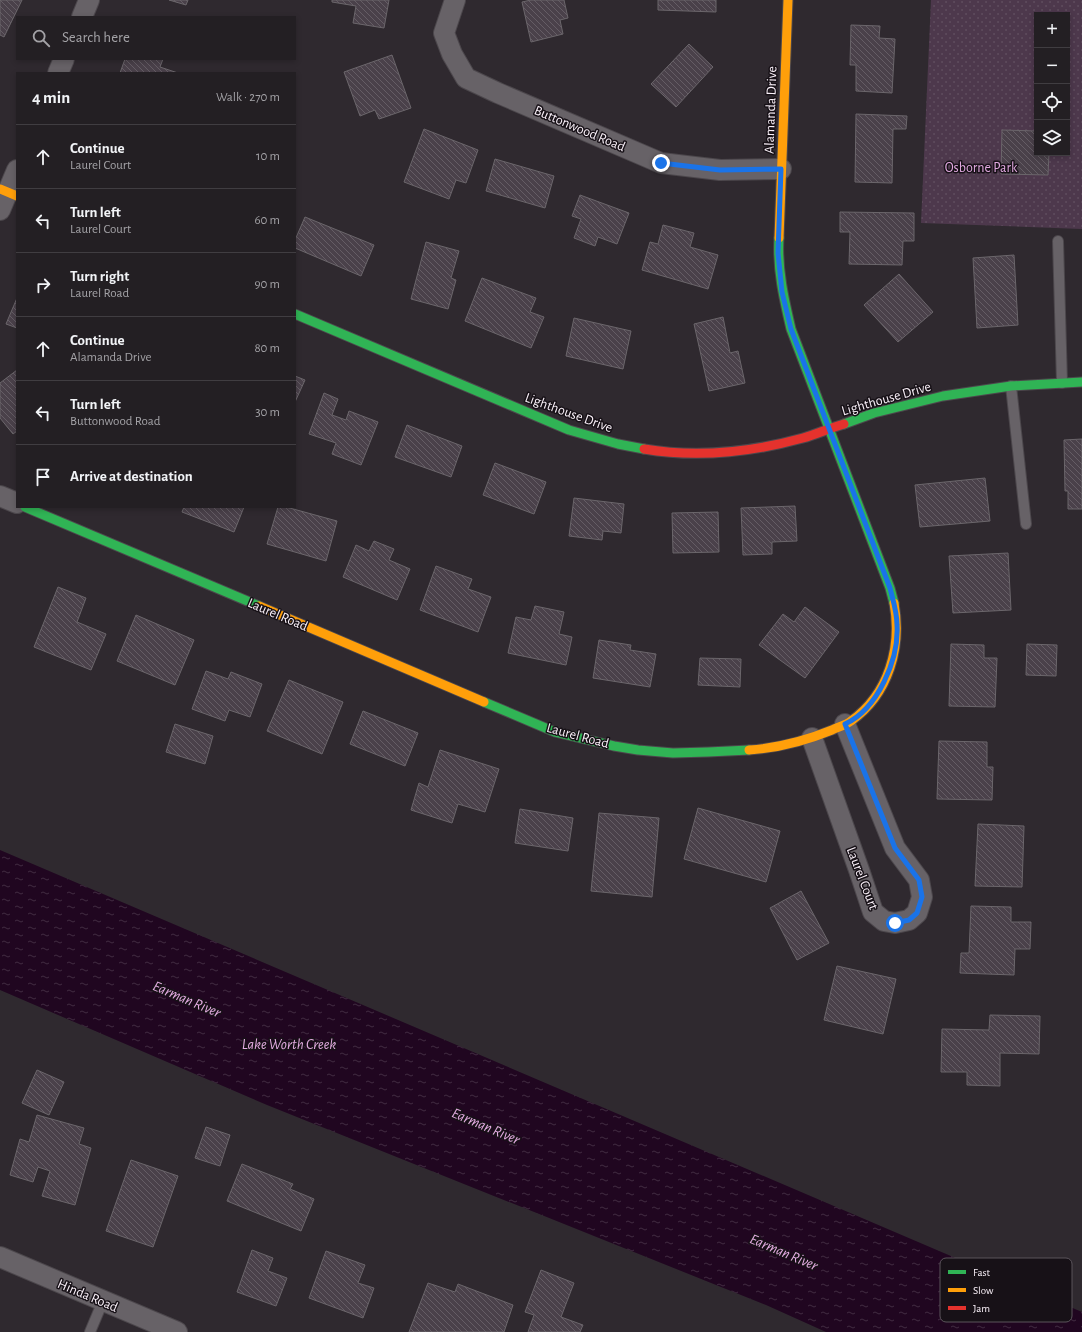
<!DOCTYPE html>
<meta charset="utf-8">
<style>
body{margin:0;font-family:"Alegreya Sans",sans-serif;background:#2f2c30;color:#f1f3f6}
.controls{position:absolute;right:12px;top:12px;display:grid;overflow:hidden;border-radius:0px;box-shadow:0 2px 6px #0003}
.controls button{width:36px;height:36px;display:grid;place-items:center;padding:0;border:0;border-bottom:1px solid #403d41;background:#231f23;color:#f1f3f6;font:20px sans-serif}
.stop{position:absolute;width:12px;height:12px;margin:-9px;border:3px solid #1a73e8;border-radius:50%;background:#fff}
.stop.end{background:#1a73e8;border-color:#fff;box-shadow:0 1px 4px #0008}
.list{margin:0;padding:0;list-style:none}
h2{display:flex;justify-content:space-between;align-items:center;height:52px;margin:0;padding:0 16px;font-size:17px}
h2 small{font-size:13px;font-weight:400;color:#a3a2a6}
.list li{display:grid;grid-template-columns:26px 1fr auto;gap:12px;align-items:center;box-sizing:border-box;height:64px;padding:0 16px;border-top:1px solid #403d41}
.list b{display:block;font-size:15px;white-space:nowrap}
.list p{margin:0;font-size:13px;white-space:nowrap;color:#a3a2a6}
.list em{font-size:13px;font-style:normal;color:#a3a2a6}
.icon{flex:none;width:22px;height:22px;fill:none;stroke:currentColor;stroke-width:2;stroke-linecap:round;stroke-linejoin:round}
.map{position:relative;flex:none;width:1082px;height:1332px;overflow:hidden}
.search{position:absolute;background:#231f23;box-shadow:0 2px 6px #0003;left:16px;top:16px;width:280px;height:44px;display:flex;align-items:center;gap:10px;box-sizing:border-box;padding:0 14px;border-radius:0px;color:#a3a2a6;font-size:15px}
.panel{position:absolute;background:#231f23;box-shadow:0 2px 6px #0003;left:16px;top:72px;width:280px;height:436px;border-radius:0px}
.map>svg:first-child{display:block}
</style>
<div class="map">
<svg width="1082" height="1332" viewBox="0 0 1082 1332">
<defs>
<pattern id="park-dots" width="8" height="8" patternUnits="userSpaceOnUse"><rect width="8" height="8" fill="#4d384c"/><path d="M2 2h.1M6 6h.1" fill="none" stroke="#5f4c5e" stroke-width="1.8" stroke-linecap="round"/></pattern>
<pattern id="water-ripples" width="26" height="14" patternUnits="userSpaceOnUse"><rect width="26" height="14" fill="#200620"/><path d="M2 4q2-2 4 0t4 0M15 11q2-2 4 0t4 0" fill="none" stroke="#412b41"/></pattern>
<pattern id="building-back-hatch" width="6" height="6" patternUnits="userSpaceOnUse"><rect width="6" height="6" fill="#4a414a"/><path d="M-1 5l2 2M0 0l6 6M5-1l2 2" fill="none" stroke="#655d65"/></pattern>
</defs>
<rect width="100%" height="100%" fill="#2f292f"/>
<path fill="url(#park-dots)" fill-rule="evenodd" d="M931 0H1082V229L921 223ZM1037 15H1067V153H1037Z"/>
<polygon fill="url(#water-ripples)" points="0,850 1082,1312 1082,1332 826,1332 766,1305 267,1105 0,990"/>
<g fill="url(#building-back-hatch)" stroke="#6b666b">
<polygon points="0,0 22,0 4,37 0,35"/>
<polygon points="169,0 188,0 186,5"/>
<polygon points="332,0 389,0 384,28 353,23 356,6 332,2"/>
<polygon points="531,0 564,0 568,18 560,20 563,34 531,42 522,2"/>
<polygon points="658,0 716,0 716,12 658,10"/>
<polygon points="851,25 880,26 879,38 895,39 892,93 856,91 856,65 850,65"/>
<polygon points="689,44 713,67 676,107 651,84"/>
<polygon points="392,55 411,108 379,119 375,110 360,116 344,72"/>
<polygon points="125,59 163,59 160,67 178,73 120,73"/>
<polygon points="856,114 907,116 906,129 893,129 892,183 855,182"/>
<polygon points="424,129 478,150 466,183 456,180 449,199 404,182"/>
<polygon points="1002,130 1037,131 1037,153 1049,153 1048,175 1001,174"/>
<polygon points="495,159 554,176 545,208 486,191"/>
<polygon points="580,195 629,213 617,244 598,237 595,246 574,238 581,219 572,216"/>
<polygon points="840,212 914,213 914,241 903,241 902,265 849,264 850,232 840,232"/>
<polygon points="305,217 374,245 361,276 295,248 295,240"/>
<polygon points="663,225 694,233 690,247 718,255 708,289 642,270 650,242 658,244"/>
<polygon points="426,242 459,251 451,278 456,280 448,309 411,299"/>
<polygon points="1014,255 1018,325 977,328 973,258"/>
<polygon points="899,274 933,312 898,342 864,305"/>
<polygon points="482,278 536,298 530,312 544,317 531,348 465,321"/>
<polygon points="17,298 17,328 6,324"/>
<polygon points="723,317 730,353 738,351 745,383 709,391 694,324"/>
<polygon points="574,318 631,331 623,369 566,356"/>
<polygon points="17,370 17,431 13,434 0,418 0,383"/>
<polygon points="295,376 305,380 295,402"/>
<polygon points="324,393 338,399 332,415 346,420 349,411 378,422 361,465 332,454 336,443 309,434"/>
<polygon points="407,425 462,446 451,477 395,457"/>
<polygon points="1082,439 1082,509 1068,509 1068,491 1065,491 1064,440"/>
<polygon points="495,463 546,482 534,514 483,495"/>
<polygon points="985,478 990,521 920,527 915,485"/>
<polygon points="574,498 624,504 621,533 603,531 602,540 569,536"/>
<polygon points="795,506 797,541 772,542 772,554 743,555 741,508"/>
<polygon points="184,507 244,507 234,532 182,512"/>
<polygon points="278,507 286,507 337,521 326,561 267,544"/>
<polygon points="718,512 719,552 673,553 672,513"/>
<polygon points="374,541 394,549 389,560 410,569 397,600 343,577 356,545 369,551"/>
<polygon points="1008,553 1011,610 953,613 949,556"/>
<polygon points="436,566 472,579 468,589 491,597 478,632 420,610"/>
<polygon points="58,587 86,598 77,622 106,634 91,670 34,647"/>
<polygon points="535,606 564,612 559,634 572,637 566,665 508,653 516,617 531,620"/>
<polygon points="805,607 839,632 805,678 759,645 783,614 794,622"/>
<polygon points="136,615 194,640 175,685 117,661"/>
<polygon points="599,640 631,645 630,650 656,654 650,687 593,678"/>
<polygon points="951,644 984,645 984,658 997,658 995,707 949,706"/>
<polygon points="1027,644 1057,645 1056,676 1026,675"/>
<polygon points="700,658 741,659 740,687 698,685"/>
<polygon points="206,671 228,679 231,672 262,684 250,717 229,710 225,721 192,709"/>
<polygon points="289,680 343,702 322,754 267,731"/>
<polygon points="363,711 418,733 405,766 350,744"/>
<polygon points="175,724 213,736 205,764 166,752"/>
<polygon points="939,741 987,742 987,767 993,767 992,800 937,799"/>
<polygon points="440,750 499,769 485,812 458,804 452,823 411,810 419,783 428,787"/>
<polygon points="698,808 780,831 766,882 684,859"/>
<polygon points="520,809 573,818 568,851 515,843"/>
<polygon points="599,813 659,818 652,897 591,891"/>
<polygon points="978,824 1024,826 1022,887 975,886"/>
<polygon points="801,891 829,943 797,960 770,908"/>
<polygon points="971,906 1011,907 1011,922 1031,922 1030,949 1015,949 1014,975 960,973 961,953 969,953"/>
<polygon points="837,966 896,979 883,1034 824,1020"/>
<polygon points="990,1015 1040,1016 1039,1054 1000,1053 1000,1086 967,1085 967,1072 941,1072 942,1029 989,1030"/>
<polygon points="37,1070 64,1082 49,1115 22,1103"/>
<polygon points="37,1115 84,1128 79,1144 91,1148 75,1205 42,1196 50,1171 38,1167 33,1182 10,1175 20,1139 29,1142"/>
<polygon points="206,1127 230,1135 220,1166 195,1158"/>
<polygon points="131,1160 178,1176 153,1247 106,1231"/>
<polygon points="242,1164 293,1184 290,1189 314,1199 301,1231 227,1201"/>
<polygon points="252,1250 273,1258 268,1271 287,1278 276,1306 237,1292"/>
<polygon points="326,1251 365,1265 358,1283 374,1288 363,1318 309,1298"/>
<polygon points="541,1270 574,1283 561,1317 583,1325 580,1332 528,1332 534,1315 525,1312"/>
<polygon points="428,1283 455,1292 458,1284 513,1305 504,1332 409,1332"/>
</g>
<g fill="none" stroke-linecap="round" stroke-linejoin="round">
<defs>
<g id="lane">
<polyline points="1058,241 1062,383"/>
<polyline points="1011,386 1026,524"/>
<polyline points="90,1332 103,1301"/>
</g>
<g id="street">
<polyline points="455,0 444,33 452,54 466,78 498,93 661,163 720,170 781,169"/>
<polyline points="82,17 89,0"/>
<polyline points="58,73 64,59"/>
<polyline points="0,210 17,170"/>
<polyline points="0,496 17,503"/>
<polyline points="812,738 859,870 873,912 884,921 895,923 909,920 917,913 922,897 919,880 895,848 845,724"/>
<polyline points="0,1257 177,1332"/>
</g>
<g id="fast">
<path d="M779 238C777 269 784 299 791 329L890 588 894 603"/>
<polyline points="295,314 569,430 618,444 644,449"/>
<polyline points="844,424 874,413 943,396 1011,386 1082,382"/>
<polyline points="25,507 259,606"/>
<polyline points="484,702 555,732 614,746 638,750 673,753 708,752 749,750"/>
</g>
<g id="slow">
<polyline points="0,189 17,196"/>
<polyline points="779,238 788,0"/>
<polyline points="259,606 484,702"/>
<path d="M749 750C779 748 805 741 832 730 838 727 846 725 851 721 889 694 902 647 894 603"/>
</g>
<path id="jam" d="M644 449C697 458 752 452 803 438 817 434 830 428 844 424"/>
</defs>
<use href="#lane" stroke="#4c474c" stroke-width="12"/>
<use href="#street" stroke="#4c474c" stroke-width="22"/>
<use href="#fast" stroke="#4c474c" stroke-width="11"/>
<use href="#slow" stroke="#4c474c" stroke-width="11"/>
<use href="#jam" stroke="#4c474c" stroke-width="11"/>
<use href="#lane" stroke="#676267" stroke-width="10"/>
<use href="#street" stroke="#676267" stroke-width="20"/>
<use href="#fast" stroke="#30b455" stroke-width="9"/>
<use href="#slow" stroke="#ff9f0a" stroke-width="9"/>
<use href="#jam" stroke="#e5322d" stroke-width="9"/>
</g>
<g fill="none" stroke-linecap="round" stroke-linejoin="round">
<path stroke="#1a73e8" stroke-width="5" d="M661 163 720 170 781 169 778 253 782 292 791 329 890 588C893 600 897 612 897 625 899 659 878 709 845 724L895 848 919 880 922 897 917 913 909 920 895 923"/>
</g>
<g text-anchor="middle" stroke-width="3" stroke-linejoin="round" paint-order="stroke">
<g font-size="14" fill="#faf1f9" stroke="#171117">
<text transform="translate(770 110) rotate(-88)" y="5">Alamanda Drive</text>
<text transform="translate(580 128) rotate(23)" y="5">Buttonwood Road</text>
<text transform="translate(886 398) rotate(-16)" y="5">Lighthouse Drive</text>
<text transform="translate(569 412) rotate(20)" y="5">Lighthouse Drive</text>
<text transform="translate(278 614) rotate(23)" y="5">Laurel Road</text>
<text transform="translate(578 735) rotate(15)" y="5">Laurel Road</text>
<text transform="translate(863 878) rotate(69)" y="5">Laurel Court</text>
<text transform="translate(88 1295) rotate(23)" y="5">Hinda Road</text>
</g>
<g font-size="14" fill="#e0a8df" stroke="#171117">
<text x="981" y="172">Osborne Park</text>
</g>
<g font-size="15" font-style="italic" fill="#e3abe1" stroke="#171117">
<text transform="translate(187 999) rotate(23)" y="5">Earman River</text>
<text x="289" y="1049">Lake Worth Creek</text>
<text transform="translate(486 1126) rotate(23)" y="5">Earman River</text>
<text transform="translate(784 1252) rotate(23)" y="5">Earman River</text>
</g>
</g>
<rect x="940" y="1258" width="132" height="64" rx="6" fill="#171117" stroke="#5b545b" stroke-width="1"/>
<rect x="948" y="1270" width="18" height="4" fill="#30b455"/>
<rect x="948" y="1288" width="18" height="4" fill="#ff9f0a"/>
<rect x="948" y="1306" width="18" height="4" fill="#e5322d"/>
<g font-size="11" fill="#faf1f9">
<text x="973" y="1276">Fast</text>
<text x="973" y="1294">Slow</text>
<text x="973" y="1312">Jam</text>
</g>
</svg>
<div class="controls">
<button>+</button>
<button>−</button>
<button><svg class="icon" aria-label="locate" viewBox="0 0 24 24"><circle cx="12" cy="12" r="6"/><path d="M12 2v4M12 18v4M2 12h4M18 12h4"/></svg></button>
<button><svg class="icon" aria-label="layers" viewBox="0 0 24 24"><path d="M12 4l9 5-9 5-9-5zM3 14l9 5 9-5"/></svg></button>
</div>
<div class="stop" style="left:895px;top:923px"></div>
<div class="stop end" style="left:661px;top:163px"></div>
<div class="search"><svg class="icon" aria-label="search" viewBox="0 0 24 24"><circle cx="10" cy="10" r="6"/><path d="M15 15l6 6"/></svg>Search here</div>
<section class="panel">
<h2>4 min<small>Walk · 270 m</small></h2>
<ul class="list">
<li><svg class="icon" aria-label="ahead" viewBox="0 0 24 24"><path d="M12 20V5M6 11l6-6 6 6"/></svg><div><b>Continue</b><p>Laurel Court</p></div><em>10 m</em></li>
<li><svg class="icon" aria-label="left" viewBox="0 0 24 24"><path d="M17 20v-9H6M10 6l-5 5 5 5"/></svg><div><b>Turn left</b><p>Laurel Court</p></div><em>60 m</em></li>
<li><svg class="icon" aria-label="right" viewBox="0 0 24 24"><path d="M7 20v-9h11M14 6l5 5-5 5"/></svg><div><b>Turn right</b><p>Laurel Road</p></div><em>90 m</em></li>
<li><svg class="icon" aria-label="ahead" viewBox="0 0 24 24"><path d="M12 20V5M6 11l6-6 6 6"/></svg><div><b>Continue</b><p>Alamanda Drive</p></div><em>80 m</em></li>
<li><svg class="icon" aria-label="left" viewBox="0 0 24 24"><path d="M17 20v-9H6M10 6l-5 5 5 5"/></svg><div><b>Turn left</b><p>Buttonwood Road</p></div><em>30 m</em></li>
<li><svg class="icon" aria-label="arrive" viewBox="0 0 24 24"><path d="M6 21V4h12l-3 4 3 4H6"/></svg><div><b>Arrive at destination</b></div></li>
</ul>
</section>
</div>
